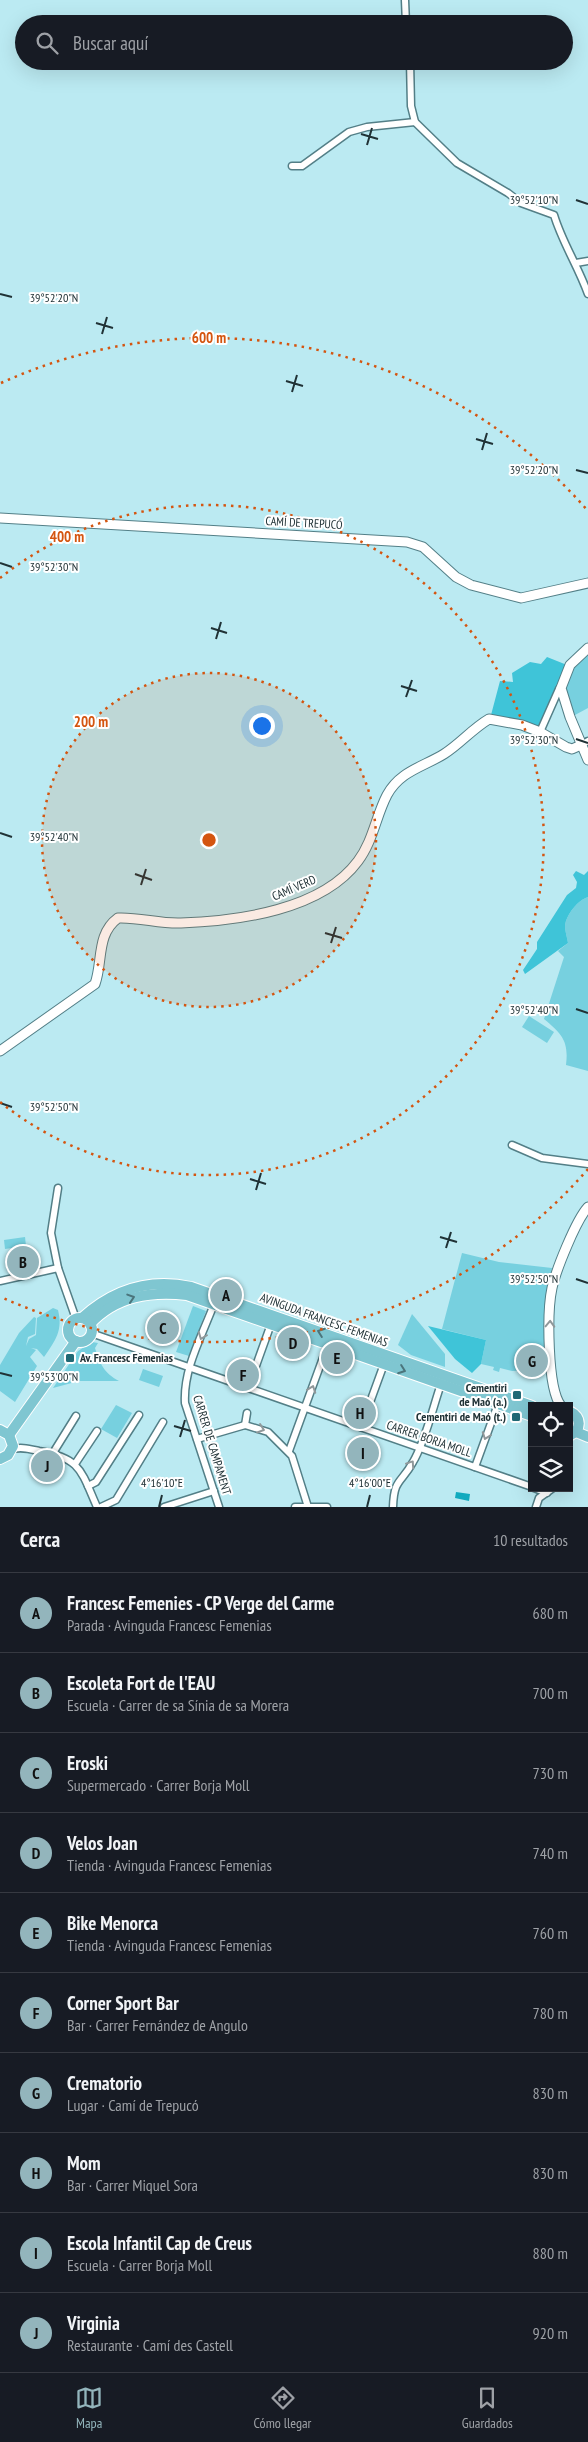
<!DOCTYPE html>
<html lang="es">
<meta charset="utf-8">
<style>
body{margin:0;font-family:"PT Sans Narrow",sans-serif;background:#20242c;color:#f1f3f6}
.controls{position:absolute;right:15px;bottom:15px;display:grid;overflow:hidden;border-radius:0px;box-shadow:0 5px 20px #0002}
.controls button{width:45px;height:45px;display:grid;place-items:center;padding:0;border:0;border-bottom:1px solid #363941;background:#171b24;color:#f1f3f6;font:25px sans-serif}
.you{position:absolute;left:261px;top:725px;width:18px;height:18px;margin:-12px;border:4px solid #fff;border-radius:50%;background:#1a73e8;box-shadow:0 0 0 8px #1a73e833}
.badge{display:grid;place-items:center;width:32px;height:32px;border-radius:50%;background:#93b5bc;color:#111;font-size:16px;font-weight:700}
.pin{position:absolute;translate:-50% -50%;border:2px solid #fff;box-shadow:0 1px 5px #0006}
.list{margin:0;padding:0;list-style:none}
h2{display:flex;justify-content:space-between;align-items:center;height:65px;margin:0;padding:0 20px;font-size:21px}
h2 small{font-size:16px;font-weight:400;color:#9ea1a6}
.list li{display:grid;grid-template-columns:32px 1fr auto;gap:15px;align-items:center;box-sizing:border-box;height:80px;padding:0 20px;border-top:1px solid #363941}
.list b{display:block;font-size:19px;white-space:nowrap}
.list p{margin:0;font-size:16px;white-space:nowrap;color:#9ea1a6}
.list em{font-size:16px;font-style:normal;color:#9ea1a6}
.icon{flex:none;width:28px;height:28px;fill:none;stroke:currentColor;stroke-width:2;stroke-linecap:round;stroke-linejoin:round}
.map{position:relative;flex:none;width:588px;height:1507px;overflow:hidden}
.search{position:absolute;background:#171b24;box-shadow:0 5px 20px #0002;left:15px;right:15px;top:15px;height:55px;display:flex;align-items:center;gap:12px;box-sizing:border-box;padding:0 18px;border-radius:28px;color:#9ea1a6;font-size:19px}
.sheet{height:865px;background:#171b24}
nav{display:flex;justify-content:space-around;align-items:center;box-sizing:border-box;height:70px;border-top:1px solid #363941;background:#171b24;font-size:14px;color:#9ea1a6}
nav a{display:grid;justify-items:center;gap:2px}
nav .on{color:#93b5bc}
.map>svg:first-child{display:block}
</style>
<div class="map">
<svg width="588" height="1507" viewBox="0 0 588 1507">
<rect width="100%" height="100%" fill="#bbeaf2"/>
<g fill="#77d0df">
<polygon points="588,653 588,708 575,715 565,688 574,666"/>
<path d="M588 897V1071L566 1065C569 1041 562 1034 544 1019L564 957 558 951 568 943C567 937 565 931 565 926 566 915 578 900 588 897Z"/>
<polygon points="529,1016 554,1032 547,1043 522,1027"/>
<polygon points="25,1237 26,1246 5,1249 4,1240"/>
<polygon points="462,1253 499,1262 552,1268 548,1306 545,1306 548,1370 512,1371 500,1368 499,1372 493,1370 494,1367 481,1364 486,1340 442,1329"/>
<polygon points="193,1306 206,1311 189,1356 176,1352"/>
<path d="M53 1308 58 1310C63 1330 56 1340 44 1357L37 1349 31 1348 36 1350 30 1357 37 1366 15 1402 0 1391V1365L19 1333 34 1317 36 1318 35 1334 28 1337 26 1346 29 1339 36 1335 37 1318Z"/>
<polygon points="412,1314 445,1354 445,1367 411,1355 398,1345"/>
<path d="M92 1342 98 1343 95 1348C100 1364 104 1373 119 1381H79L53 1388 78 1351Z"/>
<polygon points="143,1369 163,1376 159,1387 139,1380"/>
<polygon points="116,1405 132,1413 117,1438 101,1429"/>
</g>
<g fill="#3fc4d8">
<polygon points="547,657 567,665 540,726 491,715 500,681 513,682 512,673 530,662 541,664"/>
<path d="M576 871 584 875 588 871V897C578 900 566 915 565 926 565 931 567 937 568 943L525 974 523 970 537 949V942L567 895 576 888 577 882 573 875Z"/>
<polygon points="428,1326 486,1340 481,1364 472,1373 455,1359"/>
</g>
<polygon fill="#11aabe" points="456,1492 470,1494 469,1501 455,1498"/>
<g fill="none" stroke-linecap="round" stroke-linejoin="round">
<defs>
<g id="street">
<polyline points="405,0 406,24"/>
<path d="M410 61 411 106 415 122 457 163 508 193 521 203 554 215C562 242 578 266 588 294"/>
<polyline points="292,166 302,166 349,132 367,127 415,122"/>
<polyline points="576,263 588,261"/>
<polyline points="540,732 559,689 561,688"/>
<polyline points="581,745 588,741"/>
<polyline points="512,1145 542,1158 588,1164"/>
<polyline points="58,1188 51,1233 58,1268 76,1319"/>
<polyline points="0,1281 58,1268"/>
<path d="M214 1304C202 1336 183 1369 185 1403L219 1507"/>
<polyline points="91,1333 532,1487"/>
<polyline points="248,1388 271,1324"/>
<polyline points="245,1425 247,1413"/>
<polyline points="361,1427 384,1364"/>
<polyline points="197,1439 245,1425 268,1432 292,1456 308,1507"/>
<path d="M11 1450C19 1446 30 1449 39 1451 81 1458 81 1471 97 1507"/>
<polyline points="289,1451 328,1344"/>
<polyline points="53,1453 76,1416"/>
<polyline points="75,1464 97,1431"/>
<polyline points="475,1467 498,1404"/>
<polyline points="88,1486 96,1482 139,1415"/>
<polyline points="534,1488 547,1493"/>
<polyline points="101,1507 116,1500 163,1422"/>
<polyline points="164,1507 214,1491"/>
<polyline points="295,1507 327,1507"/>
<path d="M393 1507C394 1478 401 1484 413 1462 425 1442 433 1407 441 1384"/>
<polyline points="536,1507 539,1498 553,1488"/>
</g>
<g id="secondary">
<polyline points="0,518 407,542 423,547 456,577 471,585 521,598 588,583"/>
<polyline points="588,648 570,665 561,688 570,717 588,760"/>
<path d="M0 1051 95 984C103 962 96 934 118 918 139 917 160 924 181 923 238 921 322 910 358 861 373 841 376 816 387 795 400 771 423 767 444 754 460 744 472 729 489 719L522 725 540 732 566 747 572 749 581 745"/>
<path d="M561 1406C547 1388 547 1311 552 1288 556 1270 576 1220 588 1207"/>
</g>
<g id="primary">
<path d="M82 1318C114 1289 149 1278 191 1287L532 1406"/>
<circle cx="80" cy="1330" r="12"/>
<path d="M90 1324C116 1296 150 1291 187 1295L532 1416"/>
<path d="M569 1411C582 1417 582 1430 569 1436"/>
<polyline points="0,1430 9,1435 13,1446 8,1455 0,1459"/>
<polyline points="576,1432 588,1437"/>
<polyline points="9,1435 76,1341"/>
</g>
</defs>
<use href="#street" stroke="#537f87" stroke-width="9"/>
<use href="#secondary" stroke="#537f87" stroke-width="11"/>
<use href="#primary" stroke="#fff" stroke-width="12"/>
<use href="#street" stroke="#fff" stroke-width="6"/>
<use href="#secondary" stroke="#fff" stroke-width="9"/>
<use href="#primary" stroke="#7fc6d1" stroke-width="10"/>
</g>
<defs><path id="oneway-chevron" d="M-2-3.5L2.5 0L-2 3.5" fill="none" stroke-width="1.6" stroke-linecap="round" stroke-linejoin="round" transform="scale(1.25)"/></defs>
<g stroke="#4b757c">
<use href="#oneway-chevron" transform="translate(131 1298) rotate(-18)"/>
<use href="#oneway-chevron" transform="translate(321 1332) rotate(-160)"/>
<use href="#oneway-chevron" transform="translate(402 1370) rotate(20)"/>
</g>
<g stroke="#90989a">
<use href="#oneway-chevron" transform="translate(550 1324) rotate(-88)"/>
<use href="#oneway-chevron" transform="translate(202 1336) rotate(111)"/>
<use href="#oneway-chevron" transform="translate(312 1389) rotate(-70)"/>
<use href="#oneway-chevron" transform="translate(261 1429) rotate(19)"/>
<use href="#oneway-chevron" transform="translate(486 1436) rotate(110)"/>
<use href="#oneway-chevron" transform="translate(411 1464) rotate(-56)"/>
</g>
<path fill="none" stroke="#203236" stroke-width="2" d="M361 134 378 139M367 145 372 128M576 200 588 204M0 294 12 297M96 323 113 328M102 334 107 317M286 381 303 386M292 392 297 375M476 439 493 444M482 450 487 433M576 470 588 473M0 563 12 567M211 628 227 633M216 639 221 622M401 686 417 691M406 697 412 680M576 739 588 743M0 833 12 837M135 874 152 880M141 885 146 869M325 933 342 938M331 943 336 927M576 1009 588 1013M0 1103 12 1107M250 1179 266 1184M256 1190 261 1173M440 1237 457 1242M446 1248 451 1232M576 1279 588 1283M0 1373 12 1376M174 1426 191 1431M180 1437 185 1420M159 1507 162 1495M367 1507 370 1495"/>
<circle cx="209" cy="840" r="167" fill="#d45510" fill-opacity=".12"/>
<g fill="none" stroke="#d45510" stroke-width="2.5" stroke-dasharray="2.5 5">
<circle cx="209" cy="840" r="167"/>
<path d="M0 578A335 335 0 1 1 0 1102"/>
<path d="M588 1169A502 502 0 0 1 1 1297M1 383A502 502 0 0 1 588 511"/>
</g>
<g fill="#206975" stroke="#fff" stroke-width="2">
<rect x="65" y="1353" width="10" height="10" rx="2.5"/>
<rect x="512" y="1390" width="10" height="10" rx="2.5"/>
<rect x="511" y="1412" width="10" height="10" rx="2.5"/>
</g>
<g text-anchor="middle" stroke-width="4" stroke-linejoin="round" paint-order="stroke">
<g font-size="12" fill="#203236" stroke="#fff">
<text transform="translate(304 523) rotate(3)" y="4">CAMÍ DE TREPUCÓ</text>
<text transform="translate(294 888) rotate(-23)" y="4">CAMÍ VERD</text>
<text transform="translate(324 1320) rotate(20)" y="4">AVINGUDA FRANCESC FEMENIAS</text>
<text transform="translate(429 1439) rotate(19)" y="4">CARRER BORJA MOLL</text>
<text transform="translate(212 1445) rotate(73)" y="4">CARRER DE CAMPAMENT</text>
</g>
<g font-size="12" font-weight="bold" fill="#203236" stroke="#fff" text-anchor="end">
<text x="80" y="1362" text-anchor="start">Av. Francesc Femenias</text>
<text x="507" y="1392">Cementiri<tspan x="507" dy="14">de Maó (a.)</tspan></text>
<text x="506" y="1421">Cementiri de Maó (t.)</text>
</g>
</g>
<g font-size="12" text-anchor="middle" fill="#203236" stroke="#fff" stroke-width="4" stroke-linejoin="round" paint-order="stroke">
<text x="534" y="204">39°52'10"N</text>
<text x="54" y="302">39°52'20"N</text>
<text x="534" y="474">39°52'20"N</text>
<text x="54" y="571">39°52'30"N</text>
<text x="534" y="744">39°52'30"N</text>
<text x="54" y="841">39°52'40"N</text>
<text x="534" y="1014">39°52'40"N</text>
<text x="54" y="1111">39°52'50"N</text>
<text x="534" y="1283">39°52'50"N</text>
<text x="54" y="1381">39°53'00"N</text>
<text x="162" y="1487">4°16'10"E</text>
<text x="370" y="1487">4°16'00"E</text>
</g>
<circle cx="209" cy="840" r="8" fill="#d45510" stroke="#fff" stroke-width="2.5"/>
<g font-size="15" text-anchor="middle" font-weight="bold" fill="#d45510" stroke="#fff" stroke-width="4" stroke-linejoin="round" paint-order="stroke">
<text x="209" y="343">600 m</text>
<text x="67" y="542">400 m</text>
<text x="91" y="727">200 m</text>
</g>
</svg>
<div class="controls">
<button><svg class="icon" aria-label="locate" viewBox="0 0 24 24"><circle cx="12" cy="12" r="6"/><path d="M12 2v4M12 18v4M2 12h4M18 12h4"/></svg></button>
<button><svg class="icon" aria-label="layers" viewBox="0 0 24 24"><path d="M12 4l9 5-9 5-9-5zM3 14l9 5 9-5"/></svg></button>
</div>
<div class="you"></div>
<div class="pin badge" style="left:226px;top:1295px">A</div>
<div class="pin badge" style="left:23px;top:1262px">B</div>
<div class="pin badge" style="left:163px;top:1328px">C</div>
<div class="pin badge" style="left:293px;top:1343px">D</div>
<div class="pin badge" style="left:337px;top:1358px">E</div>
<div class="pin badge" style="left:243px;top:1375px">F</div>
<div class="pin badge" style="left:532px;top:1361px">G</div>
<div class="pin badge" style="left:360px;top:1413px">H</div>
<div class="pin badge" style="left:363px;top:1453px">I</div>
<div class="pin badge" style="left:47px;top:1466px">J</div>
<div class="search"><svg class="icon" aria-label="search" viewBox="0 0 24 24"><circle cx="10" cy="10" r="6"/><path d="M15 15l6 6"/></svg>Buscar aquí</div>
</div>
<section class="sheet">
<h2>Cerca<small>10 resultados</small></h2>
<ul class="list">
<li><span class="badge">A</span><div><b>Francesc Femenies - CP Verge del Carme</b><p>Parada · Avinguda Francesc Femenias</p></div><em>680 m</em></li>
<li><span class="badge">B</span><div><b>Escoleta Fort de l'EAU</b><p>Escuela · Carrer de sa Sínia de sa Morera</p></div><em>700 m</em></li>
<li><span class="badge">C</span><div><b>Eroski</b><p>Supermercado · Carrer Borja Moll</p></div><em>730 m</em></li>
<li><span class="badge">D</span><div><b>Velos Joan</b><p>Tienda · Avinguda Francesc Femenias</p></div><em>740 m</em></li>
<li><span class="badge">E</span><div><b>Bike Menorca</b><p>Tienda · Avinguda Francesc Femenias</p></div><em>760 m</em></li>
<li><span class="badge">F</span><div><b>Corner Sport Bar</b><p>Bar · Carrer Fernández de Angulo</p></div><em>780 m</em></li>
<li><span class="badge">G</span><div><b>Crematorio</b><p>Lugar · Camí de Trepucó</p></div><em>830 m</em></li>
<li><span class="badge">H</span><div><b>Mom</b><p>Bar · Carrer Miquel Sora</p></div><em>830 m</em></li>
<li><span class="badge">I</span><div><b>Escola Infantil Cap de Creus</b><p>Escuela · Carrer Borja Moll</p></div><em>880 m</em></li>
<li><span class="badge">J</span><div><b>Virginia</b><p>Restaurante · Camí des Castell</p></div><em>920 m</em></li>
</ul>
</section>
<nav>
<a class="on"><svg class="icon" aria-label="map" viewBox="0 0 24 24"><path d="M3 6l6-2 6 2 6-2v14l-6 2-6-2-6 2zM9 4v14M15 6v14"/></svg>Mapa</a>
<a><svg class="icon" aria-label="directions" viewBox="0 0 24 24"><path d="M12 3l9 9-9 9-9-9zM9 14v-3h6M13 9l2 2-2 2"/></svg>Cómo llegar</a>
<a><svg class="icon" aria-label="saved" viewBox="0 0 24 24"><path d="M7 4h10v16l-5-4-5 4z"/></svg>Guardados</a>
</nav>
